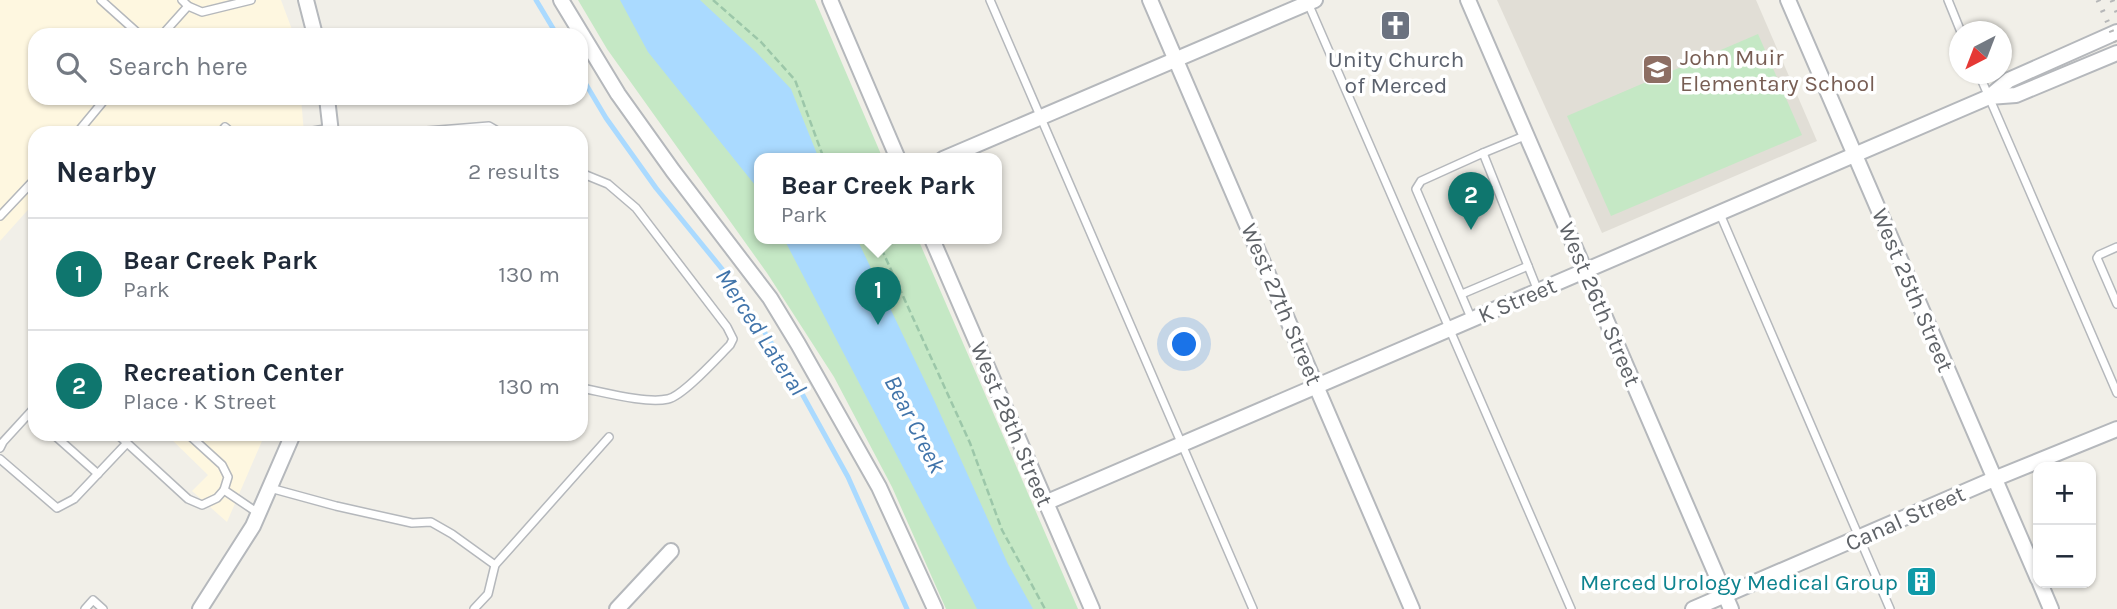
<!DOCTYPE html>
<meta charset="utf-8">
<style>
body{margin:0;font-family:Karla,sans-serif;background:#f2f2f3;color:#1f2937}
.controls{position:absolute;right:21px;bottom:21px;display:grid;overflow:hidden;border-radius:14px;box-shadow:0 2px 5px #0004}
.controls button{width:63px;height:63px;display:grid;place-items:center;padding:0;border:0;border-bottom:2px solid #e0e1e3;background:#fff;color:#1f2937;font:35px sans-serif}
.compass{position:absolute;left:1949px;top:21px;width:63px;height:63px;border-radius:50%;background:#fff;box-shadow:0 2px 5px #0004;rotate:222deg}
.you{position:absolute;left:1185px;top:345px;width:24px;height:24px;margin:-18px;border:5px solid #fff;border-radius:50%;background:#1a73e8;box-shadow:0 0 0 10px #1a73e833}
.badge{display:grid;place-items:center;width:46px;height:46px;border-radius:50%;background:#0f766e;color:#fff;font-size:23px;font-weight:700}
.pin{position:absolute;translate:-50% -58px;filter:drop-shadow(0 2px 4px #0008)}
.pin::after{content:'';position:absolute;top:37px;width:24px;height:21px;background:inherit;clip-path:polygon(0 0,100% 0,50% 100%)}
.popup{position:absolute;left:754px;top:153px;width:248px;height:91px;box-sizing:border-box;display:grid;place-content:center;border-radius:14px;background:#fff;filter:drop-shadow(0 2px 5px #0005);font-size:23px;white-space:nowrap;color:#747a83}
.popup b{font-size:26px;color:#1f2937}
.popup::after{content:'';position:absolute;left:50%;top:100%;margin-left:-14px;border:14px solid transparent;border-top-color:#fff}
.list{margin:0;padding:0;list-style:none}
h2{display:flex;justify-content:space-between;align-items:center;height:91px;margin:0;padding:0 28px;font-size:30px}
h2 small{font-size:23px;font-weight:400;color:#747a83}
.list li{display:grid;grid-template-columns:46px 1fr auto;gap:21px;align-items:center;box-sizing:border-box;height:112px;padding:0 28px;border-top:2px solid #e0e1e3}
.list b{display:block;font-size:26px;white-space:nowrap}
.list p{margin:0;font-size:23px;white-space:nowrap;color:#747a83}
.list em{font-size:23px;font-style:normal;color:#747a83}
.icon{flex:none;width:38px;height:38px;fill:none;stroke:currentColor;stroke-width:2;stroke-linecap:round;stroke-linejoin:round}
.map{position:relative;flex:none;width:2117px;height:609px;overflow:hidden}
.search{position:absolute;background:#fff;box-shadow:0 2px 5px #0004;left:28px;top:28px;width:560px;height:77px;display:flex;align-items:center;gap:18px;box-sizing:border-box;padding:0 24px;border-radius:21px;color:#747a83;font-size:26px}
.panel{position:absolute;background:#fff;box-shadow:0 2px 5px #0004;left:28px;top:126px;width:560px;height:315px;border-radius:21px}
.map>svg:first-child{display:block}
</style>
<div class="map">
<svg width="2117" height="609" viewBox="0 0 2117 609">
<rect width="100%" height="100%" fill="#f1efe8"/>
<g fill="#fef7e0">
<polygon points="0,0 281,0 294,35 35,35 35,98 301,98 304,133 35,133 35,202 0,241"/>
<polygon points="166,434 265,434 227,522 192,491 208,475"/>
</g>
<polygon fill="#e1ded6" points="1497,0 1756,0 1817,141 1602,233"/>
<g fill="#c5e8c5">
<polygon points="578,0 815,0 883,159 759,159 759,239 918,239 1078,609 946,609 892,487 834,377 767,273 607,49"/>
<polygon points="1758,34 1802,135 1611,216 1567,116"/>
</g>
<g fill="#aadaff">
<polygon points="620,0 700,0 757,53 791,89 819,159 759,159 759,190 648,52"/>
<polygon points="784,239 857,239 934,400 1008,564 1033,609 977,609"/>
</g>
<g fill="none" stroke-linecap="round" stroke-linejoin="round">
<g stroke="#aadaff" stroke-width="5">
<polyline points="536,0 557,35"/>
<polyline points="581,76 606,118 656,188 731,280 790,372 848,477 907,609"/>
</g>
<defs>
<g id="service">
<polyline points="101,0 140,35"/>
<polyline points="182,0 188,6 202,12 251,0"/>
<polyline points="990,0 1253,609"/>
<polyline points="1948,0 1961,32"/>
<polyline points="1308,3 1571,609"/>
<polyline points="162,35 188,6"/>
<polyline points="1979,74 2117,393"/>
<polyline points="77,133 106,98"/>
<polyline points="220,133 225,127 232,133"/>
<polyline points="301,133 331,128"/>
<polyline points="402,133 489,126 501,133"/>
<polyline points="1483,153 1527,135"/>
<path d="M581 173 608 184 636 208 727 327 733 339 730 345C718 357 683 396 668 399 646 404 603 392 581 388"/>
<polyline points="1720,214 1890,609"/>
<polyline points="0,216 35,179"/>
<polyline points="2117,247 2099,255 2097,258 2117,304"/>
<polyline points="1462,294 1528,266"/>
<polyline points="1472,320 1416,189 1421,181 1483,153 1538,291"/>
<polyline points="53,434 98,474"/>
<polyline points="117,434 127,443"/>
<polyline points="188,434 222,465 228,477 224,490 258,513"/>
<polyline points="0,448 3,442 35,407"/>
<polyline points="0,459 57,508 74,499 127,443 188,499 202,505 217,498 224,490"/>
<polyline points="270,488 336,506 412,523 431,522 452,534 495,565"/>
<polyline points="85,609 93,600 103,609"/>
<polyline points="474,609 488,594 495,565 609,437"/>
</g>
<g id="minor">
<polyline points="306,0 315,35"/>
<polyline points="561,0 618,94 673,171 770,298 798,344 879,487 935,609"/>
<polyline points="830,0 898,159"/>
<polyline points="1150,0 1412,609"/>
<polyline points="1468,0 1731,609"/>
<polyline points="1788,0 2038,579"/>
<polyline points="1989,97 2009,80 2117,32"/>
<polyline points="327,98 331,133"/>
<polyline points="943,159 1315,0"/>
<polyline points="932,239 1092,609"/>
<polyline points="1045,503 1989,97 2016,95 2117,53"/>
<polyline points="2040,583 2051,609"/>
<polyline points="200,609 253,526 293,434"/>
<polyline points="617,609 671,551"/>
<polyline points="1693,609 1994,479 2117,429"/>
</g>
</defs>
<use href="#service" stroke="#b5b8bc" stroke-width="10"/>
<use href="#minor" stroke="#b5b8bc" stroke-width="18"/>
<g stroke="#9cc7a9" stroke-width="2.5" stroke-dasharray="7 3.5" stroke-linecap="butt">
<polyline points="713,0 761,42 795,80 824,159"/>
<polyline points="877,239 970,443 1002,530 1045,609"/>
</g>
<use href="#service" stroke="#fff" stroke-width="7"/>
<use href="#minor" stroke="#fff" stroke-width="14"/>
<g stroke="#b6b7b8" stroke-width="5" stroke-dasharray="2 9" stroke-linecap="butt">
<polyline points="2098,0 2117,44"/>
<polyline points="2112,0 2117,12"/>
</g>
</g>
<defs>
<symbol id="church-square" viewBox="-11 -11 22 22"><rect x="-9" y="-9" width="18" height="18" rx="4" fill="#6b7280" stroke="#fff"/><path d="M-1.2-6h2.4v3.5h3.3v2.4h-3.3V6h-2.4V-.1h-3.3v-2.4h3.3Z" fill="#fff"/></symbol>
<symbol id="school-square" viewBox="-11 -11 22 22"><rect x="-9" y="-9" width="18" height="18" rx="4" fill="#8d6e63" stroke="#fff"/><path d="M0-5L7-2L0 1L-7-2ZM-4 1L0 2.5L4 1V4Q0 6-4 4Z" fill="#fff"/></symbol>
<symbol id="building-square" viewBox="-11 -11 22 22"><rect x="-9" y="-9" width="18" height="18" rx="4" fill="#0f9aa8" stroke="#fff"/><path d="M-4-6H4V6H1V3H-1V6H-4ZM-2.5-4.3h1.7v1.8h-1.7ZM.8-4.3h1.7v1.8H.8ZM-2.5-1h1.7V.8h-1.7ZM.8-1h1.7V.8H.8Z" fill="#fff"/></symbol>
</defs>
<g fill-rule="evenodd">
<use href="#church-square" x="1378" y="8" width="35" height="35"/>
<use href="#school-square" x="1640" y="52" width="35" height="35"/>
<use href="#building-square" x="1904" y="564" width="35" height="35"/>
</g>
<g text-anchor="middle" stroke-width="7" stroke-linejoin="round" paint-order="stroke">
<g font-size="23" fill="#785e54" stroke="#fff" text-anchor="start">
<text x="1680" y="65">John Muir<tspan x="1680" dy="26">Elementary School</tspan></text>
</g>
<g font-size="23" fill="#5b616d" stroke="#fff">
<text x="1396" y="67">Unity Church<tspan x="1396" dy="26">of Merced</tspan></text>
</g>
<g font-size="23" fill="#5f6368" stroke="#fff">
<text transform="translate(1913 290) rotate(67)" y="8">West 25th Street</text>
<text transform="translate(1517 300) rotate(-23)" y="8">K Street</text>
<text transform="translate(1282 304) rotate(67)" y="8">West 27th Street</text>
<text transform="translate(1600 304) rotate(67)" y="8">West 26th Street</text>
<text transform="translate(1012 424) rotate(67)" y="8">West 28th Street</text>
<text transform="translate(1905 518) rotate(-24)" y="8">Canal Street</text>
</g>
<g font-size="23" fill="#0d838f" stroke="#fff" text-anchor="end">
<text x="1898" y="590">Merced Urology Medical Group</text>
</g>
<g font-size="24" font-style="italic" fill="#4174aa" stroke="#fff">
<text transform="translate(761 332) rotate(57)" y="8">Merced Lateral</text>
<text transform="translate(915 424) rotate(63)" y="8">Bear Creek</text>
</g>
</g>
</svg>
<div class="controls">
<button>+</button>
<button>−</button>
</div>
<svg class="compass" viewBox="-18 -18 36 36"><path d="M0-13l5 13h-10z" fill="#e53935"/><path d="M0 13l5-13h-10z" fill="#747a83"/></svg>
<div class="you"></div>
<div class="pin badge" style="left:878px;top:325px">1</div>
<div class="popup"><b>Bear Creek Park</b>Park</div>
<div class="pin badge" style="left:1471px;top:230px">2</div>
<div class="search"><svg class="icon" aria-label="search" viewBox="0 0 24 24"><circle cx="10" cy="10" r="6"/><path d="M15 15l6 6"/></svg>Search here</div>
<section class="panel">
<h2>Nearby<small>2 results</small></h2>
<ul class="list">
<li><span class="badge">1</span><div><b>Bear Creek Park</b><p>Park</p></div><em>130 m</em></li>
<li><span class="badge">2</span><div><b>Recreation Center</b><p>Place · K Street</p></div><em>130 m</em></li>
</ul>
</section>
</div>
